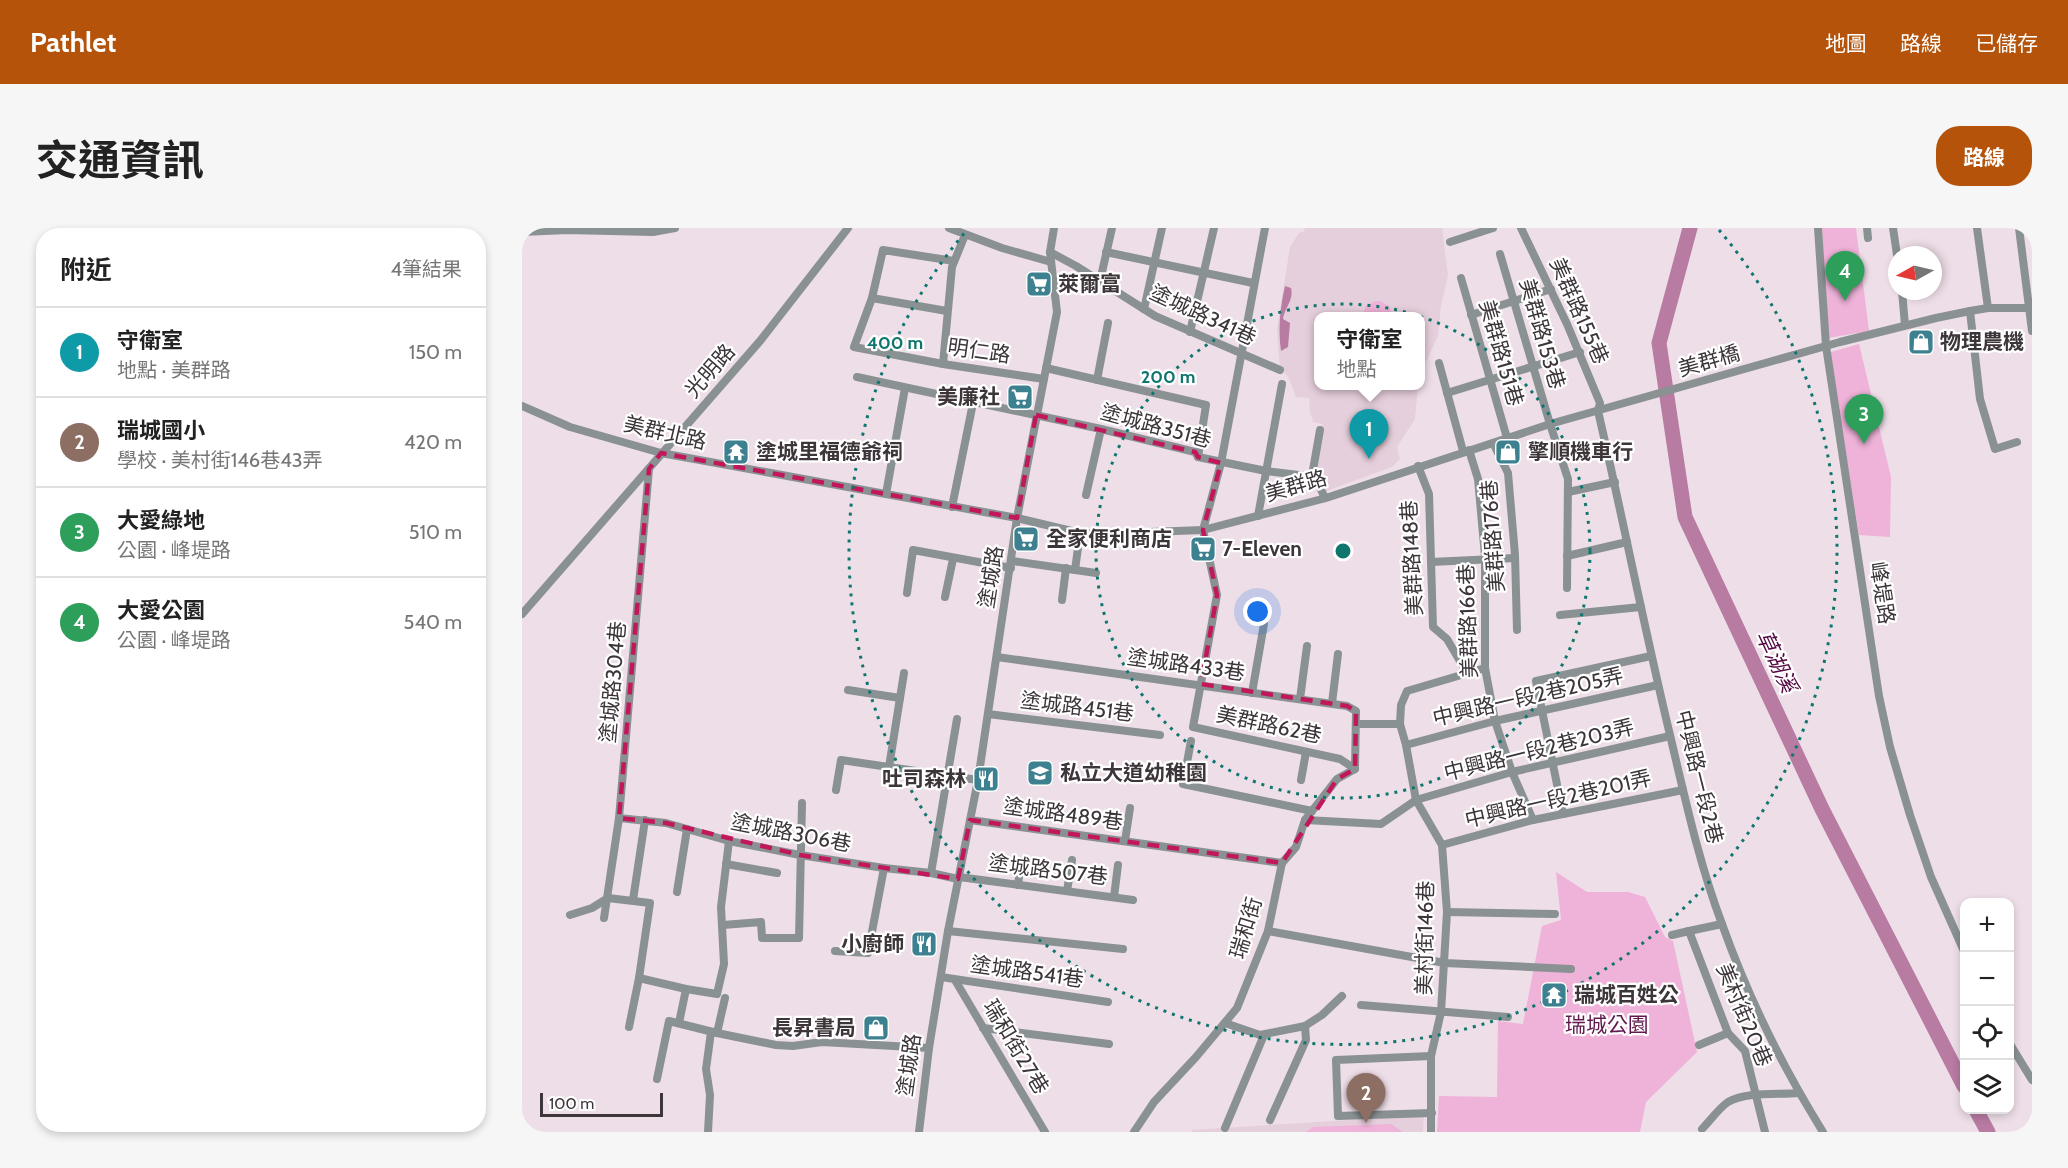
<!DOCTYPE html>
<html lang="zh-TW">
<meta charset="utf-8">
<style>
body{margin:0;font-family:Cabin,"Noto Sans TC",sans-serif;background:#f6f6f6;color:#222}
.controls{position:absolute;right:18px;bottom:18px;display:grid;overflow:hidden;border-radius:12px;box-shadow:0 3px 9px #0003}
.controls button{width:54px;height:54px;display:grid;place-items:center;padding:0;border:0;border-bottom:2px solid #e0e0e0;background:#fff;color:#222;font:30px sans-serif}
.compass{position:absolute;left:1366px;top:18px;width:54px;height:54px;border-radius:50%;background:#fff;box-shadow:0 3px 9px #0003;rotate:262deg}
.scale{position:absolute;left:18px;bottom:15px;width:123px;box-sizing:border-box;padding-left:6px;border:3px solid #3c3539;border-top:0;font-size:16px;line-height:21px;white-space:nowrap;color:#3c3539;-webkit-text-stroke:4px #fff;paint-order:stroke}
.you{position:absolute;left:736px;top:384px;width:21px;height:21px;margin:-15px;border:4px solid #fff;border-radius:50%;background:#1a73e8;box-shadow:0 0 0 9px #1a73e833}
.badge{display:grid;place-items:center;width:39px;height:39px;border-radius:50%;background:#b45309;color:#fff;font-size:20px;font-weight:700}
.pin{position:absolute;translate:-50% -50px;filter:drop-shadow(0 2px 3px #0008)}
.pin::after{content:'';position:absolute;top:32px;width:21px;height:18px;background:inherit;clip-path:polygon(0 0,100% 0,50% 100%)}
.popup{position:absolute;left:792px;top:84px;width:111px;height:78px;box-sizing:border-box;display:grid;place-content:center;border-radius:12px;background:#fff;filter:drop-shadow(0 2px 4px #0005);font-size:20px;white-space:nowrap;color:#767676}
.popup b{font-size:22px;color:#222}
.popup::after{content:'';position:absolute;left:50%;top:100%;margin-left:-12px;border:12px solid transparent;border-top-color:#fff}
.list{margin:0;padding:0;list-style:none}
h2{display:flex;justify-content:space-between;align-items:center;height:78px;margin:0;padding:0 24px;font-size:26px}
h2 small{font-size:20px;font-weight:400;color:#767676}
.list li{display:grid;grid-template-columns:39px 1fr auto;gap:18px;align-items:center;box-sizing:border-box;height:90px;padding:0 24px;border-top:2px solid #e0e0e0}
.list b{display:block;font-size:22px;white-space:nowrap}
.list p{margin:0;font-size:20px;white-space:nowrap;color:#767676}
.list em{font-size:20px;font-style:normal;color:#767676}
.icon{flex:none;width:33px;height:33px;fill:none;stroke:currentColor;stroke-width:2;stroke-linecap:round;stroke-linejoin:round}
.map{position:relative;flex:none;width:1510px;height:904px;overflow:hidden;border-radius:24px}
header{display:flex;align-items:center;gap:36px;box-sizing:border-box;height:84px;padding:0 30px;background:#b45309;color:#fff}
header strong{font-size:28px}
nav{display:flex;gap:33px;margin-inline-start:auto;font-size:21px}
.intro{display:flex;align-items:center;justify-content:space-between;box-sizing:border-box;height:144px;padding:0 36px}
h1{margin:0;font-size:42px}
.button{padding:15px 27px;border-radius:24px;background:#b45309;color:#fff;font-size:21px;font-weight:700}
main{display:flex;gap:36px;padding:0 36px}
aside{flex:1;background:#fff;border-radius:24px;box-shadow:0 3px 9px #0003}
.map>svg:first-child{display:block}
</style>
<header>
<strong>Pathlet</strong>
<nav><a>地圖</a><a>路線</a><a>已儲存</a></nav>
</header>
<div class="intro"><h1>交通資訊</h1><a class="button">路線</a></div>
<main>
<aside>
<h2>附近<small>4筆結果</small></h2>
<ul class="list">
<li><span class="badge" style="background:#0f9aa8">1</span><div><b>守衛室</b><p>地點 · 美群路</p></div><em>150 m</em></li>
<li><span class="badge" style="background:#8d6e63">2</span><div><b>瑞城國小</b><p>學校 · 美村街146巷43弄</p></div><em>420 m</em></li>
<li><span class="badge" style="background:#2e9e5b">3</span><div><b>大愛綠地</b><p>公園 · 峰堤路</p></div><em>510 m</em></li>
<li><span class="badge" style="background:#2e9e5b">4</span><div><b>大愛公園</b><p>公園 · 峰堤路</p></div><em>540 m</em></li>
</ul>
</aside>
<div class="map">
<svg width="1510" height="904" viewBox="0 0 1510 904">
<rect width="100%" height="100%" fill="#eedee8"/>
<g fill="#e6cfdc">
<polygon points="783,0 920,0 926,47 919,78 916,108 898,146 898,88 796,88 796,158 896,158 893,191 875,219 878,231 870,239 802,264 794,243 801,196 791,194 788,183 787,170 774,169 766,148 758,142 755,101 768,19 777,5 782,3"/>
<polygon points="902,887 901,904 669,904 670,902"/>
</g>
<g fill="#efb2d8">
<polygon points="1300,0 1334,0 1347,103 1306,110"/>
<polygon points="853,73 858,73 867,78 871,88 840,88 844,78"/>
<polygon points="1337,116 1369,249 1368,309 1337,307 1309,131 1309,124"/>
<polygon points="1034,644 1065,664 1106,664 1123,669 1143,709 1151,713 1175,824 1124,874 1118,904 915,904 917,868 975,869 976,793 1001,796 1020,698 1039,692"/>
<polygon points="869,896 881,904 784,904 791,899"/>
</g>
<path fill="#b87ba2" d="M763 58 769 60C772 72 763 79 761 91L768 95 766 119 759 123C756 100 758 80 763 58Z"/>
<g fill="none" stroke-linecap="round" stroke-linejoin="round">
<g stroke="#b87ba2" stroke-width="15">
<polyline points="1168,0 1137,115 1163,289 1300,581 1442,858"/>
<polyline points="1454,882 1466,904"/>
</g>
<g stroke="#899193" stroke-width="8">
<polyline points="427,0 480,20 529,34"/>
<polyline points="743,0 699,235 681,302 695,367 671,499 818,531 833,541"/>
<path d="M999 0 1045 96 1078 175 1076 183C1101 291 1122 399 1148 507 1163 570 1177 635 1200 696 1226 769 1260 838 1301 904"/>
<polyline points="1296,0 1304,118 1357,468 1368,519 1388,587 1409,649 1442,723"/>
<polyline points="1345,0 1346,10"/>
<polyline points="1371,0 1375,27"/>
<polyline points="1455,0 1466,80"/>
<polyline points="1497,0 1510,103"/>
<polyline points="0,4 45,2 131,4 153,0"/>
<polyline points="928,14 971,0"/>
<polyline points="528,24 554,38 633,88 758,142"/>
<polyline points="584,24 731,55"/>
<polyline points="978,26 1028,196 1046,251 1045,360"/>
<polyline points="432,33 361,22 350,70 332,119 421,136 522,151"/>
<polyline points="939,50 985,210"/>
<polyline points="578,53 590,0"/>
<polyline points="1380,63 1383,97"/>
<polyline points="350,70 425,83"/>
<polyline points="622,81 640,0"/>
<polyline points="1448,83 1458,171 1473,221 1495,214"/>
<polyline points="949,87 1029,61"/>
<polyline points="668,104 692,0"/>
<polyline points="917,135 941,223"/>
<polyline points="421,136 430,39 443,7"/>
<polyline points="524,140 684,177 676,229"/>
<polyline points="335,149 579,201 673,224 676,229 744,243 793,249 803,270"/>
<polyline points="575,152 586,95"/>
<polyline points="925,165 1058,124"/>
<polyline points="0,178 48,199 139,225 495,290 558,305 576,306 681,302 804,270 1028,196 1318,114 1414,90 1448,83 1466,80 1510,80"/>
<polyline points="971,215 986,245 993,327 995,402"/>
<polyline points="947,222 956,251 963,328 963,440 973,493 990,544 1011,592"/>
<polyline points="896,238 907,266 911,399 925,411 945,445"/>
<polyline points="793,249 791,242 798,202"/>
<polyline points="1046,264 1093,254"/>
<polyline points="364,266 383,160"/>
<polyline points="564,267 579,201"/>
<polyline points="430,279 451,175"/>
<polyline points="736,288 760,156"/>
<polyline points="1045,328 1105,314"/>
<polyline points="490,333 574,345"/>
<polyline points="909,334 993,330"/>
<polyline points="553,342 558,305"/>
<polyline points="385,365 391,322 489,340"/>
<polyline points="423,369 431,331"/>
<polyline points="540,372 544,340"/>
<polyline points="0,386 238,113 326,0"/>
<polyline points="1038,387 1119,379"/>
<polyline points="475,429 825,478 834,483 833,541 815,551 783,592 774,619 760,635 746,703 715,780 674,829 632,874 612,904"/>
<polyline points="326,462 378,470"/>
<polyline points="730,465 742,396"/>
<polyline points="778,471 785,418"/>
<polyline points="810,475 816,426"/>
<polyline points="466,486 638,507"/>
<polyline points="834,496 878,496"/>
<polyline points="669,513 661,556 790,583"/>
<polyline points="884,517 973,493 1136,457"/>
<polyline points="367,539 382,445"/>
<polyline points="779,552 784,524"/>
<polyline points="314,562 319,532 456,552"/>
<polyline points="1041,586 1014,453 1129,428"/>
<polyline points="97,590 144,595 207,613 278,627 362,640 409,645 436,651"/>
<polyline points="448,592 760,635"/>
<polyline points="783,592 859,596 894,572 990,544 1148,508"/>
<polyline points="603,613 608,580"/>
<polyline points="920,617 1011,592 1161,562"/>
<polyline points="204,636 255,645"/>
<polyline points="409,645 435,491"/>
<polyline points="437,649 611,672"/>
<polyline points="496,657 499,633"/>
<polyline points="545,663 550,632"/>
<polyline points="155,664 165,601"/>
<polyline points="592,669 596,637"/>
<polyline points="86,670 128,675 117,750 107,799"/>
<polyline points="111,672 123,592"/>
<polyline points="925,684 1033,686"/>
<polyline points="48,687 70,680 86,670"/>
<polyline points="82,690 97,590 127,241"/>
<polyline points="201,697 239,694 240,710 277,710 280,575"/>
<polyline points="426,703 601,721"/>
<polyline points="746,703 923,735 1049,741"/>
<polyline points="1167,703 1200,696"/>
<polyline points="1150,707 1167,703 1206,805 1223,823 1243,904"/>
<polyline points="313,723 346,725 362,640"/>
<polyline points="419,749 586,774"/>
<polyline points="117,750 164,761 195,766 202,736 199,679 207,613"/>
<polyline points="433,752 523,904"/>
<polyline points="839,777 986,789"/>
<polyline points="157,795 164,761"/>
<polyline points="703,795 738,807 783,798"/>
<polyline points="461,800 587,816"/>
<polyline points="195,805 203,770"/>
<polyline points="1488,816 1510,852"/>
<polyline points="1177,817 1206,805"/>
<polyline points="909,828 814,832 816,888 910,885"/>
<polyline points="135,851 147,793 195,805 254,817 271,818 300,814 407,820"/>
<polyline points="748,892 784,812 783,798 800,787 820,768"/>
<polyline points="703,900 742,807"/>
<path d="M1180 901C1188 893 1197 880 1206 874 1226 863 1255 867 1277 865"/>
<polyline points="186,904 188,867 184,841 189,804"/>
<polyline points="397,904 407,820 426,703 456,552 495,290 535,84 528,24 532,0"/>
<polyline points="909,904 909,828 919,784 925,684 920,617 894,572 884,517 878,496 879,477 885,463 963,440"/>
</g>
</g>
<path fill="none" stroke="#c2185b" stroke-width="4.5" stroke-dasharray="12 8" stroke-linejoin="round" d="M514 187 673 224 676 229 699 235 681 302 695 367 679 456 825 478 834 483 833 541 815 551 760 635 448 592 436 651 278 627 144 595 97 590 127 241 139 225 495 290Z"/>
<g fill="none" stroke="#0f766e" stroke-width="3" stroke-dasharray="3 6">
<circle cx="821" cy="323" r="247"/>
<path d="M1197 2A494 494 0 1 1 445 2"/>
</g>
<defs>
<symbol id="supermarket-square" viewBox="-11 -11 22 22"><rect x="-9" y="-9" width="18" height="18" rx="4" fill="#3d8090" stroke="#fff"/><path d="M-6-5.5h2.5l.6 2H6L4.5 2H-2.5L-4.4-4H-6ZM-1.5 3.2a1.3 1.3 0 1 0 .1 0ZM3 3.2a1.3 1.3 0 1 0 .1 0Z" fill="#fff"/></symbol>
<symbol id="shop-square" viewBox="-11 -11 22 22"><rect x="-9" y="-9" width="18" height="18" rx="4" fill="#3d8090" stroke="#fff"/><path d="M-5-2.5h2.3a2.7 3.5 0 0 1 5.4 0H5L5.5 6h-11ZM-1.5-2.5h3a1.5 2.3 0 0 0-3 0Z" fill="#fff"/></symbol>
<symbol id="temple-square" viewBox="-11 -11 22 22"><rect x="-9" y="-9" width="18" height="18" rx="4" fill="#3d8090" stroke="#fff"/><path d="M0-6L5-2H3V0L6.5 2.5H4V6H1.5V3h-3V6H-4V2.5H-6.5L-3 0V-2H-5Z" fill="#fff"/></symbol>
<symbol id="school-square" viewBox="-11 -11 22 22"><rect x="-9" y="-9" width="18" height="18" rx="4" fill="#3d8090" stroke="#fff"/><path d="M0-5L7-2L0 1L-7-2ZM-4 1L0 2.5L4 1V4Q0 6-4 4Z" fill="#fff"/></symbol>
<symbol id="restaurant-square" viewBox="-11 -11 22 22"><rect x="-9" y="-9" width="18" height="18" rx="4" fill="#3d8090" stroke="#fff"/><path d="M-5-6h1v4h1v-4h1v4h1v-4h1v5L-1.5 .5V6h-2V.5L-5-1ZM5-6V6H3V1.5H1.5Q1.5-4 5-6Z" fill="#fff"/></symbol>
</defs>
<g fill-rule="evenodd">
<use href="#supermarket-square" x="502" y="41" width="30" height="30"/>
<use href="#shop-square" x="1384" y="99" width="30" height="30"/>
<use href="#supermarket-square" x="483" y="154" width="30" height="30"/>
<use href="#temple-square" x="199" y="209" width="30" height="30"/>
<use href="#shop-square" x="971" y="209" width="30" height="30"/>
<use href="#supermarket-square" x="489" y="296" width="30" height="30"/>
<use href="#supermarket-square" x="666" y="306" width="30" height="30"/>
<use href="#school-square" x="503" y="530" width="30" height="30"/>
<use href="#restaurant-square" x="449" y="536" width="30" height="30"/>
<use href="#restaurant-square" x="387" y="701" width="30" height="30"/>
<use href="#temple-square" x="1017" y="752" width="30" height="30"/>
<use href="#shop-square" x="339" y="785" width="30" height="30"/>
</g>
<g text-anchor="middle" stroke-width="4.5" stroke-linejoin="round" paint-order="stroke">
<g font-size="21" font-weight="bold" fill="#3c3539" stroke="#fff" text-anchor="start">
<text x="536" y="63">萊爾富</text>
<text x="1418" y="121">物理農機</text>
<text x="478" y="176" text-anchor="end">美廉社</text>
<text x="234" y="231">塗城里福德爺祠</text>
<text x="1006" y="231">擎順機車行</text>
<text x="524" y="318">全家便利商店</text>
<text x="700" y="328">7-Eleven</text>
<text x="538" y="552">私立大道幼稚園</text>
<text x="444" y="558" text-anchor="end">吐司森林</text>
<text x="382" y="723" text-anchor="end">小廚師</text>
<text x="1052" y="774">瑞城百姓公</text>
<text x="334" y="807" text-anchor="end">長昇書局</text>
</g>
<g font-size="21" fill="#3c3539" stroke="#fff">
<text transform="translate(1057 83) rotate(66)" y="7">美群路155巷</text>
<text transform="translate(681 87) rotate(25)" y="7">塗城路341巷</text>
<text transform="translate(1020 106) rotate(74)" y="7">美群路153巷</text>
<text transform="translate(457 123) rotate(8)" y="7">明仁路</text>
<text transform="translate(979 125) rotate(74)" y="7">美群路151巷</text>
<text transform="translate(1187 133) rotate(-16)" y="7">美群橋</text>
<text transform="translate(188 143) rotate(-49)" y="7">光明路</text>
<text transform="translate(634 198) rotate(15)" y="7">塗城路351巷</text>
<text transform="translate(143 205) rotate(13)" y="7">美群北路</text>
<text transform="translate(774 258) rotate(-16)" y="7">美群路</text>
<text transform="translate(971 308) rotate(-94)" y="7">美群路176巷</text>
<text transform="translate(890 330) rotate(-93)" y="7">美群路148巷</text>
<text transform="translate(469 349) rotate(-81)" y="7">塗城路</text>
<text transform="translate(1360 365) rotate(81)" y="7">峰堤路</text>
<text transform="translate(946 393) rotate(-92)" y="7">美群路166巷</text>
<text transform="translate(664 437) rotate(8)" y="7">塗城路433巷</text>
<text transform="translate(91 454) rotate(-85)" y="7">塗城路304巷</text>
<text transform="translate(1006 469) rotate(-13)" y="7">中興路一段2巷205弄</text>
<text transform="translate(555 479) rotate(7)" y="7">塗城路451巷</text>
<text transform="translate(747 497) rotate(12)" y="7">美群路62巷</text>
<text transform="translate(1017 522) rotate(-14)" y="7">中興路一段2巷203弄</text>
<text transform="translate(1177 549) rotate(76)" y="7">中興路一段2巷</text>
<text transform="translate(1036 571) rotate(-13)" y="7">中興路一段2巷201弄</text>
<text transform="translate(541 586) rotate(8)" y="7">塗城路489巷</text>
<text transform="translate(269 605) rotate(11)" y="7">塗城路306巷</text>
<text transform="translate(526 642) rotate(7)" y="7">塗城路507巷</text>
<text transform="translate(724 700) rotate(-73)" y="7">瑞和街</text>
<text transform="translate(903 710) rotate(-89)" y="7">美村街146巷</text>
<text transform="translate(505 744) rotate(8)" y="7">塗城路541巷</text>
<text transform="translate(1222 787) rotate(67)" y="7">美村街20巷</text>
<text transform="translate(494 819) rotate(59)" y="7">瑞和街27巷</text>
<text transform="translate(387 837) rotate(-82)" y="7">塗城路</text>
</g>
<g font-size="21" fill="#62194e" stroke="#fff">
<text x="1085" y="804">瑞城公園</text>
</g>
<g font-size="22" font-style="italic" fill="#530841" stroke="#fff">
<text transform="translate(1255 433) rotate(65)" y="8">草湖溪</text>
</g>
</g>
<circle cx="821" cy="323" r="9" fill="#0f766e" stroke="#fff" stroke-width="3"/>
<g font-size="18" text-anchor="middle" font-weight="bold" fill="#0f766e" stroke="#fff" stroke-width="4.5" stroke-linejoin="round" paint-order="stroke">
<text x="373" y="121">400 m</text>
<text x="646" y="155">200 m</text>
</g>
</svg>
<div class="controls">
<button>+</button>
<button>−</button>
<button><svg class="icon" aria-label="locate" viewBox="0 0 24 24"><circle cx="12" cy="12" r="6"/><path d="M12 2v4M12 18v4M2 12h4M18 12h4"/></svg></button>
<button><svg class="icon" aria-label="layers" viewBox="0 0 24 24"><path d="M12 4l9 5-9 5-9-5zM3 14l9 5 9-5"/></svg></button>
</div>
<svg class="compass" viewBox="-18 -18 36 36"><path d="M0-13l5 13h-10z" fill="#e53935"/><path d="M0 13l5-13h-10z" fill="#767676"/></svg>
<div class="scale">100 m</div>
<div class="you"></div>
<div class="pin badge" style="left:847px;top:231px;background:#0f9aa8">1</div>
<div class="popup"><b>守衛室</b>地點</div>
<div class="pin badge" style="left:844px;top:895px;background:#8d6e63">2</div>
<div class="pin badge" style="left:1342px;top:216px;background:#2e9e5b">3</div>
<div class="pin badge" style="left:1323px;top:73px;background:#2e9e5b">4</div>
</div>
</main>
